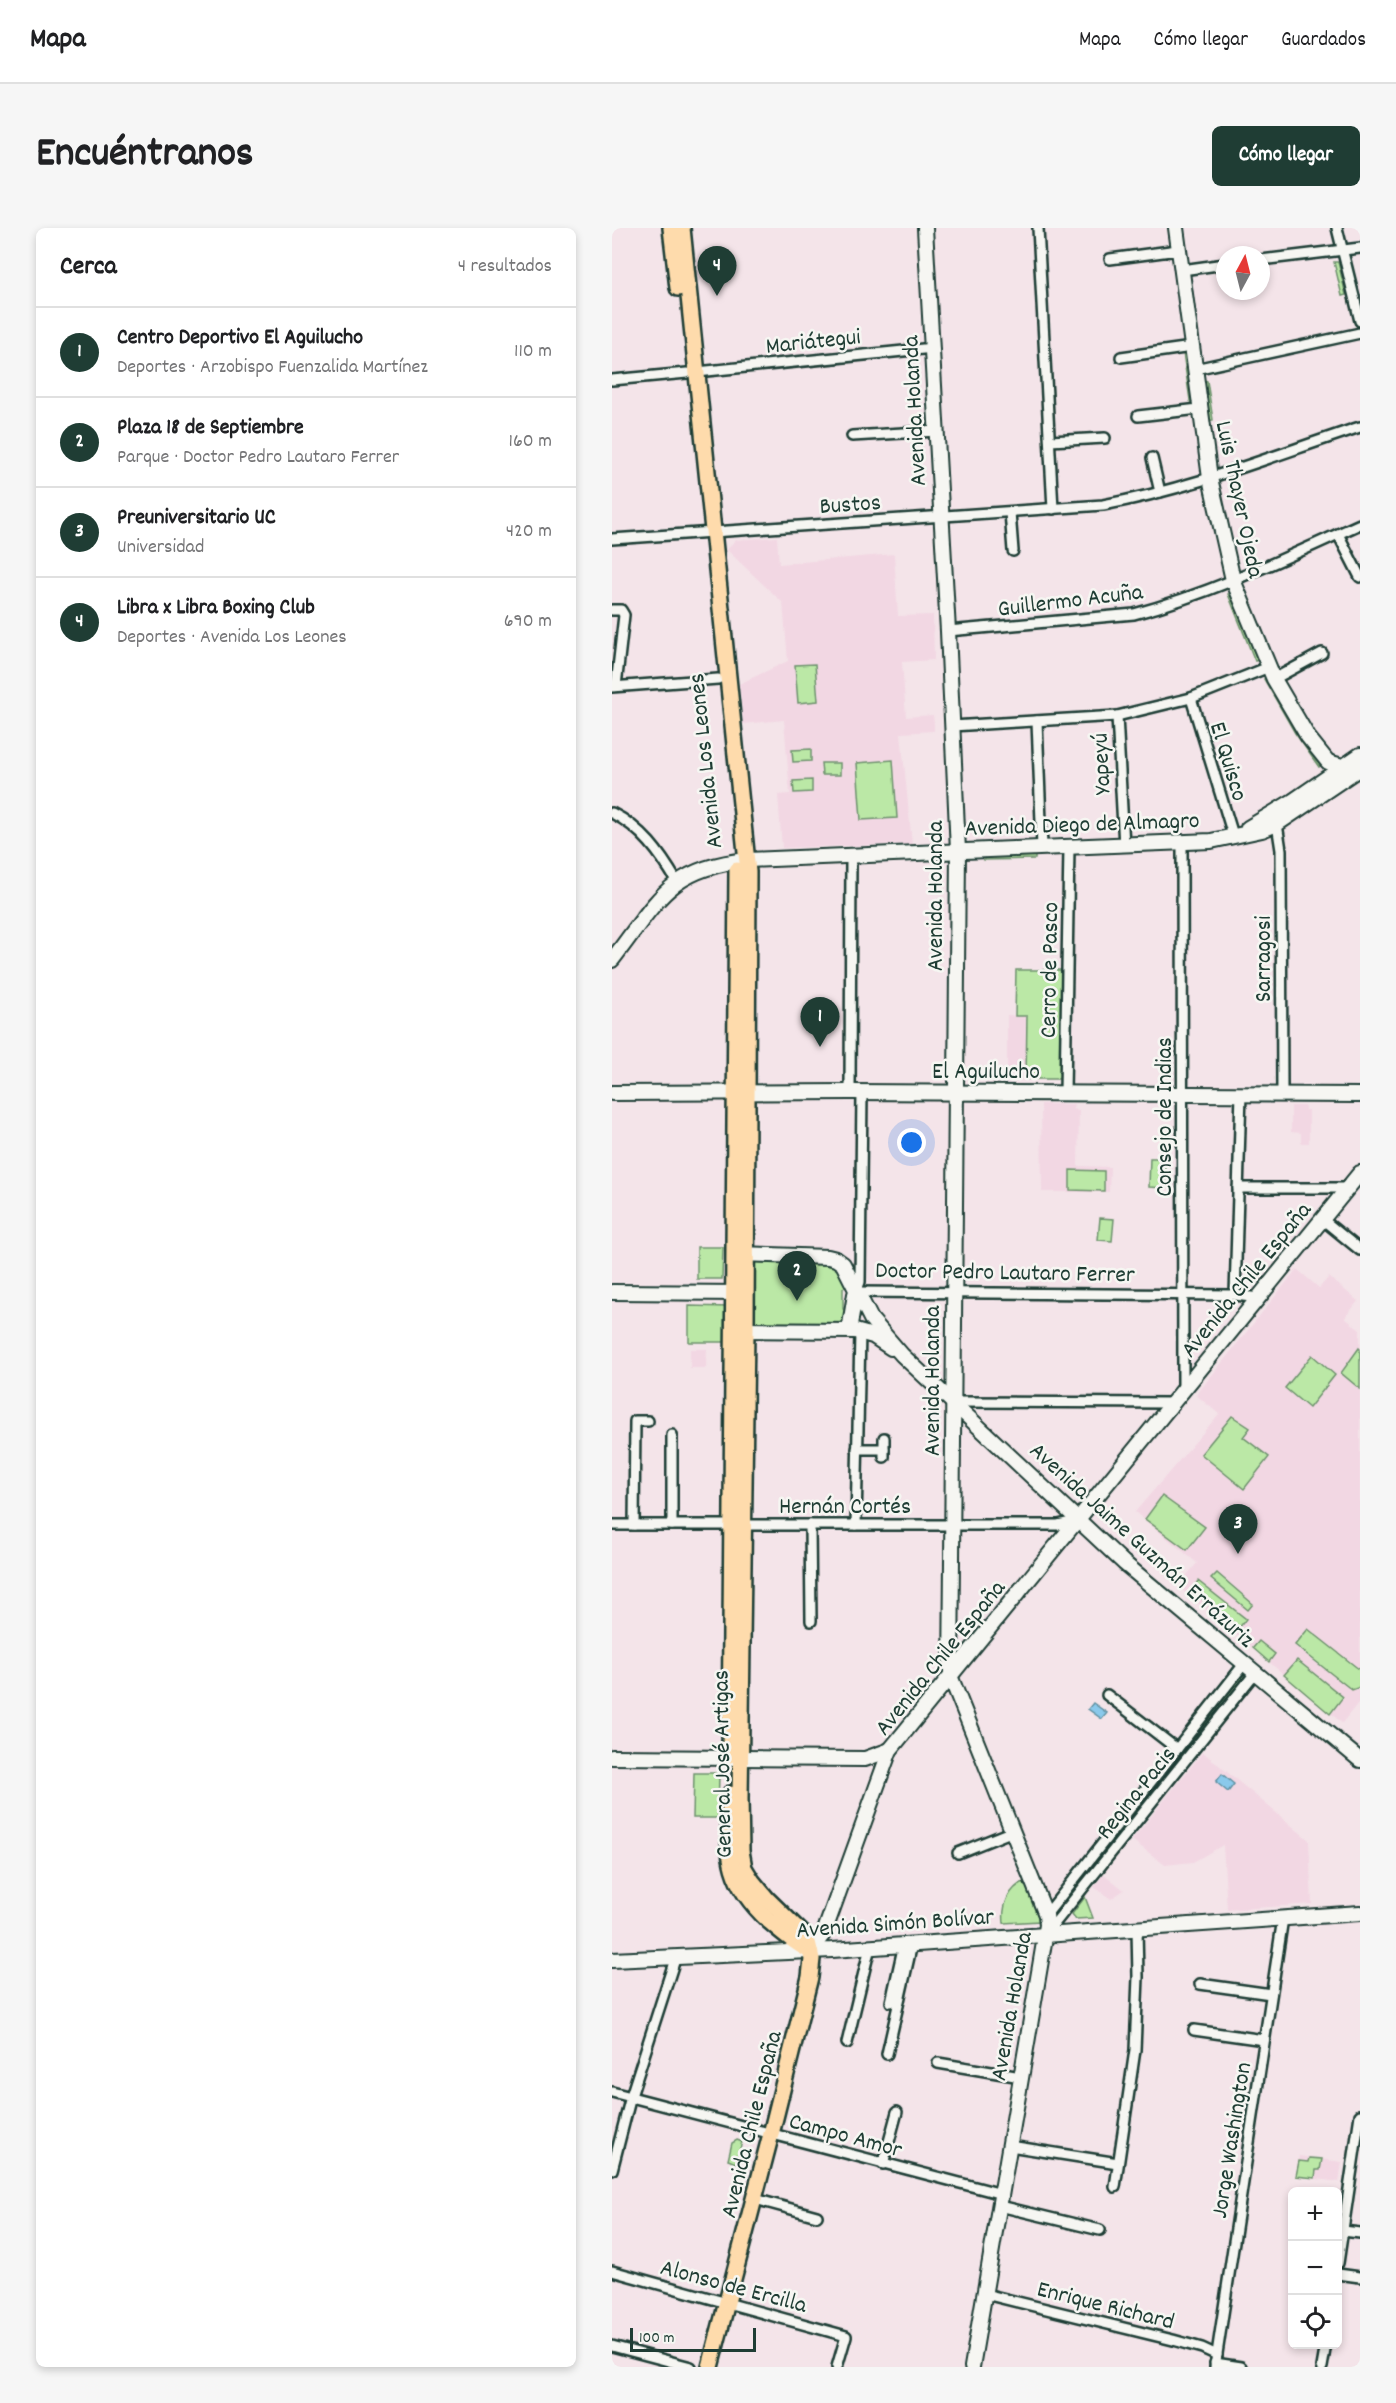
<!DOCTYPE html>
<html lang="es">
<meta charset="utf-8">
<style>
body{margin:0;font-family:Dekko,sans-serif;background:#f6f6f6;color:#202124}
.controls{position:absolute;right:18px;bottom:18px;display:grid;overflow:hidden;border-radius:9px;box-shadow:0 3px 9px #0003}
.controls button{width:54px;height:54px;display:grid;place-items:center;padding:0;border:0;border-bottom:2px solid #e0e0e0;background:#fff;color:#202124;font:30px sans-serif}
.compass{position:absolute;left:604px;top:18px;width:54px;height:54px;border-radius:50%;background:#fff;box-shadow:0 3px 9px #0003;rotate:7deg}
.scale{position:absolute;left:18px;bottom:15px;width:126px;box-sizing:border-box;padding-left:6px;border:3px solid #1f3d34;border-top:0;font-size:16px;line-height:21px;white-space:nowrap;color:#1f3d34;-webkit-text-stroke:4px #f6f6f2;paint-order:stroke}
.you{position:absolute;left:300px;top:915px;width:21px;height:21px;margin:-15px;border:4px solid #fff;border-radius:50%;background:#1a73e8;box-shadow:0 0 0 9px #1a73e833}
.badge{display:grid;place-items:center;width:39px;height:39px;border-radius:50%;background:#1f3d34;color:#fff;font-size:20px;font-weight:700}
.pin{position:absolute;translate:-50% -50px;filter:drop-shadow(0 2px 3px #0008)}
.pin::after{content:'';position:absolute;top:32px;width:21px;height:18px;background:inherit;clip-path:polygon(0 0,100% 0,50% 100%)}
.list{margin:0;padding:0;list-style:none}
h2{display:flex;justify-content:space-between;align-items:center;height:78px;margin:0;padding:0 24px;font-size:26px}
h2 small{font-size:20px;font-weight:400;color:#757577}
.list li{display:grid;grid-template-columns:39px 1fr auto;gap:18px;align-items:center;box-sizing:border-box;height:90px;padding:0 24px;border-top:2px solid #e0e0e0}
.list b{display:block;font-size:22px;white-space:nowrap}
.list p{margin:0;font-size:20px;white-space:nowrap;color:#757577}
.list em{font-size:20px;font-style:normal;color:#757577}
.icon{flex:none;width:33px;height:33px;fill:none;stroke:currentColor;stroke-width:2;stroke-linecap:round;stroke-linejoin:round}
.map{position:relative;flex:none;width:748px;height:2139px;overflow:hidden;border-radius:9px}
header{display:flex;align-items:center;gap:36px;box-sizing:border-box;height:84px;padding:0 30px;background:#fff;border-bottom:2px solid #e0e0e0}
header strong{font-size:28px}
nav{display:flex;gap:33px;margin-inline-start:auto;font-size:21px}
.intro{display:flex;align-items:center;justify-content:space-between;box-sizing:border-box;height:144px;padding:0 36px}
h1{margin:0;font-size:42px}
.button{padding:15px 27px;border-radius:9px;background:#1f3d34;color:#fff;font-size:21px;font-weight:700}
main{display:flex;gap:36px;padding:0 36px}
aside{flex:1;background:#fff;border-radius:9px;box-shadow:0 3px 9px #0003}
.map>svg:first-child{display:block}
</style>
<header>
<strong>Mapa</strong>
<nav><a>Mapa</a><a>Cómo llegar</a><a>Guardados</a></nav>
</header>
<div class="intro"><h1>Encuéntranos</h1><a class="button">Cómo llegar</a></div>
<main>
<aside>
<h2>Cerca<small>4 resultados</small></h2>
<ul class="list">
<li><span class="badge">1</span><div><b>Centro Deportivo El Aguilucho</b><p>Deportes · Arzobispo Fuenzalida Martínez</p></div><em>110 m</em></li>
<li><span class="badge">2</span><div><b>Plaza 18 de Septiembre</b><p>Parque · Doctor Pedro Lautaro Ferrer</p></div><em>160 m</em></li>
<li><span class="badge">3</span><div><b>Preuniversitario UC</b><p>Universidad</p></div><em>420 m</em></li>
<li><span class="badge">4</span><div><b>Libra x Libra Boxing Club</b><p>Deportes · Avenida Los Leones</p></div><em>690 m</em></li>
</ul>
</aside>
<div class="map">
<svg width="748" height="2139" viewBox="0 0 748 2139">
<rect width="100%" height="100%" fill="#f4e4e9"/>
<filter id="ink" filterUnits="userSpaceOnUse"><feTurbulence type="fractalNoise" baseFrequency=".0167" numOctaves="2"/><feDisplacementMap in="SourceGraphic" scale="12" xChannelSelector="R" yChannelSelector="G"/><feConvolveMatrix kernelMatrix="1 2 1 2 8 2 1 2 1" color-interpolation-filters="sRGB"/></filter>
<g filter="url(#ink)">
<g fill="#f2d7e3">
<polygon points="165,309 167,336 282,326 286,388 321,387 322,432 290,434 294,489 321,487 322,495 322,503 289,505 300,616 170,620 166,567 178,566 172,492 131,496 127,456 176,433 171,375 115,322 123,312"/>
<polygon points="395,787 415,788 414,851 395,852"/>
<polygon points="429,876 462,876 461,881 467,882 466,938 498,939 497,964 430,964"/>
<polygon points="679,878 693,878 693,882 697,882 697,915 689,915 689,905 679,904"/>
<polygon points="685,1041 707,1060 717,1049 746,1073 733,1090 748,1102 748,1476 746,1475 730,1495 566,1358 585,1335 523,1284 607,1186 584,1167"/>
<polygon points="78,1121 95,1121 94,1140 78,1140"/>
<polygon points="591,1524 697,1612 700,1676 615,1682 611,1617 581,1634 553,1637 520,1612"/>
<polygon points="492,1646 512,1662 499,1671 482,1659"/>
<polygon points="687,1928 730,1934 727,1954 684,1948"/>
</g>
<g fill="#bbe8a6" stroke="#6d926d" stroke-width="1.5">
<polygon points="722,34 726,34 734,67 730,68"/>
<polygon points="571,125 576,128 583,176 579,179"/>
<polygon points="590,152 595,153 601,192 595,193"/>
<polygon points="621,365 647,432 643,433 616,366"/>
<polygon points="203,436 206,473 186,475 183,437"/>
<polygon points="656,449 710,536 707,539 683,505 652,451"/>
<polygon points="199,521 199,533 181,534 180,522"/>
<polygon points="281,532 285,590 249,592 245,535"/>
<polygon points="209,535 228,535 228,547 210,547"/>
<polygon points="200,552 200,564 182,565 181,553"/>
<polygon points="423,627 423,631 372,632 372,628"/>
<polygon points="404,742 449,742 448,851 414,851 415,788 403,788"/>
<polygon points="538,930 553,930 553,960 537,959"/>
<polygon points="458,942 492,943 492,963 458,962"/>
<polygon points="488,990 502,991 500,1013 486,1012"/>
<polygon points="85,1019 111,1019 110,1051 85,1051"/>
<polygon points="141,1033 223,1035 239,1064 233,1059 231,1060 231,1081 236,1085 235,1097 141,1098"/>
<polygon points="77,1078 116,1079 116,1114 77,1114"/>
<polygon points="747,1120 748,1121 748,1161 729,1145"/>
<polygon points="700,1127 723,1147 697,1180 673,1160"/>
<polygon points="620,1188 638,1200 631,1209 657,1229 632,1261 589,1226"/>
<polygon points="550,1268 593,1299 575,1322 533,1291"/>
<polygon points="605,1345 641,1376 636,1382 599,1351"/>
<polygon points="586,1353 634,1391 627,1400 579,1362"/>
<polygon points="696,1401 748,1442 748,1459 740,1462 683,1417"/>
<polygon points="647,1413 663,1426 657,1434 641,1420"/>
<polygon points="685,1432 731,1469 718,1486 672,1447"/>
<polygon points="629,1446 633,1449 531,1575 528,1573"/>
<polygon points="82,1545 107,1545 106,1590 81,1590"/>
<polygon points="521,1582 524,1585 451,1678 442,1687 440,1685"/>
<path d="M414 1653 428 1693 392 1695C390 1678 396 1660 414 1653Z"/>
<polygon points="473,1669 481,1690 464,1691 460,1686"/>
<polygon points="125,1912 130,1914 124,1935 116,1932 120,1915"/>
<polygon points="697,1930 710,1931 708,1942 704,1942 703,1950 684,1948 687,1933 696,1934"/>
</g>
<g fill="#8ac9eb" stroke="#5f91a2" stroke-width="1.5">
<polygon points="481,1475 495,1485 490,1491 476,1481"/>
<polygon points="610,1546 622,1556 616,1564 604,1554"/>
</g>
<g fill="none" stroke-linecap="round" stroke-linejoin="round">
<defs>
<g id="street">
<polyline points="426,0 441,281"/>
<polyline points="725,0 748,93"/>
<polyline points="498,31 566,22"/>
<polyline points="649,32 748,20"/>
<polyline points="570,42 613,36"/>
<polyline points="509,129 580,119"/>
<polyline points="583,141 748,105"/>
<polyline points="85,144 321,120"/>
<polyline points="0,152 75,145"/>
<polyline points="526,188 587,181"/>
<polyline points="240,208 325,203"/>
<polyline points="438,213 493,210"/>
<polyline points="540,230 548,264"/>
<polyline points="398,284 401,323"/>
<polyline points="726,306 748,349"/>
<path d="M0 311 491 277C579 261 663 227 748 199"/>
<polyline points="0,382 9,382 12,387 4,458"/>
<path d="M336 403 522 386C601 365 675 329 748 296"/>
<polyline points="662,451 710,425"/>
<polyline points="0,459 106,451"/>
<polyline points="579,470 621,607"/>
<polyline points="505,488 512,618"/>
<polyline points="425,493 430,619"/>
<polyline points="340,498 505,488 579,470 657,439"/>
<path d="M0 585C30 600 48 625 65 654"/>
<polyline points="665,596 669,622 670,866"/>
<polyline points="570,615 571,1163"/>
<polyline points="238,864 239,629"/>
<polyline points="453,865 457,619"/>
<polyline points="626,960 736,960"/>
<polyline points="710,991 748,1022"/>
<polyline points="244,1064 623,1067 647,1070"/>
<polyline points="244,1064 248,1054 250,864"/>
<polyline points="623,1067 629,865"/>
<polyline points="342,1174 561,1175"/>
<polyline points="245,1221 272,1221"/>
<polyline points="272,1229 272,1210"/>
<polyline points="0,1297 446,1297 464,1293"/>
<polyline points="22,1297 23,1193 36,1193"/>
<polyline points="60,1297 60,1207"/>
<polyline points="198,1297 199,1393"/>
<polyline points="244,1297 248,1104"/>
<polyline points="495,1467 565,1521"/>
<polyline points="346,1625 401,1603"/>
<polyline points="434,1687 632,1436"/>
<polyline points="435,1705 643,1445"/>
<polyline points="588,1756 659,1766"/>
<polyline points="279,1774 292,1716"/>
<polyline points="582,1802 652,1812"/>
<polyline points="235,1815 258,1719"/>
<polyline points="275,1826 300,1716"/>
<polyline points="326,1835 409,1849"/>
<polyline points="0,1864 390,1966"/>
<polyline points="398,1918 506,1935"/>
<polyline points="271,1936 285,1884"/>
<polyline points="0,1942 19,1868 64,1728"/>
<polyline points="503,1959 523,1822 526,1749 525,1700"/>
<polyline points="143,1971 205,1988"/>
<polyline points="388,1978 488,2002"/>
<polyline points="731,2003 748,2005"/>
<polyline points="726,2035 748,1887"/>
<polyline points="0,2043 234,2108 225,2139"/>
<polyline points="726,2046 748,2049"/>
<polyline points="373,2066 561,2112 590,2120 605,2127"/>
<polyline points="0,2118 79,2139"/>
<polyline points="603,2135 629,2139"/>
<polyline points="603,2139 671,1690"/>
<polyline points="710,2139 714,2116"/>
</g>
<g id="secondary">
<polyline points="313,0 336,403 346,623 339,1450 434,1687 435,1697 360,2139"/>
<polyline points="564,0 598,250 621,352 662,451 696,509 716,534 748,543"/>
<polyline points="636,600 681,573 748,527"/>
<path d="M0 732C45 674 56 640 135 632L599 613 650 602 665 596 748 540"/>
<polyline points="0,865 238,864 748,867"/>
<polyline points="126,1026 216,1029 224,1031 231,1036 259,1091 290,1127 512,1335 748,1532"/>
<polyline points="0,1064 132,1065"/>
<polyline points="125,1102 243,1103 261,1108 279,1120"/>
<polyline points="235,1102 238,1097 243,1066"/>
<polyline points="0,1529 253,1531 278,1522"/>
<polyline points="198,1723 212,1705 278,1522 748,945"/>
<polyline points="0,1732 220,1722 748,1685"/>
</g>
<g id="primary">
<polyline points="59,0 66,60"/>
<polyline points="70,0 136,644 134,1102 128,1571 129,1623 132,1640 140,1653 155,1671 195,1710 200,1731 198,1749 159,1906 98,2139"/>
<polyline points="118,1527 125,642"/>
<path d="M118 1566C117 1624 111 1650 157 1693 170 1704 182 1715 198 1723"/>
</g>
</defs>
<use href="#street" stroke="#1f3d34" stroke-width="14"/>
<use href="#secondary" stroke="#1f3d34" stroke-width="18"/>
<use href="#primary" stroke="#1f3d34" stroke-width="20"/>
<use href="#street" stroke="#f6f6f2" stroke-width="9"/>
<use href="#secondary" stroke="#f6f6f2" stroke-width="14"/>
<use href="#primary" stroke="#fedbac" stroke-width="15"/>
</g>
</g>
<g text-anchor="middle" stroke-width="5" stroke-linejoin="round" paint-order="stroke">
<g font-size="24" fill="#1f3d34" stroke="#f6f6f2">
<text transform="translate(201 112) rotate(-6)" y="8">Mariátegui</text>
<text transform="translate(301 183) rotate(-93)" y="8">Avenida Holanda</text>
<text transform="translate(629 271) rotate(78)" y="8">Luis Thayer Ojeda</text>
<text transform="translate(238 275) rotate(-4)" y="8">Bustos</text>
<text transform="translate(458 371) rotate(-7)" y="8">Guillermo Acuña</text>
<text transform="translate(92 533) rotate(-96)" y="8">Avenida Los Leones</text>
<text transform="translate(618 533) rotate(73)" y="8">El Quisco</text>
<text transform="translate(488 536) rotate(-93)" y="8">Yapeyú</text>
<text transform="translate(470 595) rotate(-2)" y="8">Avenida Diego de Almagro</text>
<text transform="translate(322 668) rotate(-90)" y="8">Avenida Holanda</text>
<text transform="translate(650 731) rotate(-90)" y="8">Sarragosi</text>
<text transform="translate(436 742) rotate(-89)" y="8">Cerro de Pasco</text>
<text x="374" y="850">El Aguilucho</text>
<text transform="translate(551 889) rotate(-90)" y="8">Consejo de Indias</text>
<text transform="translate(393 1043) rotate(1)" y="8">Doctor Pedro Lautaro Ferrer</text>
<text transform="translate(633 1051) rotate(-51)" y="8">Avenida Chile España</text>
<text transform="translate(319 1153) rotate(-90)" y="8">Avenida Holanda</text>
<text x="233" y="1285">Hernán Cortés</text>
<text transform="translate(531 1316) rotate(42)" y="8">Avenida Jaime Guzmán Errázuriz</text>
<text transform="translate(327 1429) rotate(-51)" y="8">Avenida Chile España</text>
<text transform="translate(109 1536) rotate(-91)" y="8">General José Artigas</text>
<text transform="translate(523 1564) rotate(-51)" y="8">Regina Pacis</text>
<text transform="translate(283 1694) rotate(-4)" y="8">Avenida Simón Bolívar</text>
<text transform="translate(398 1778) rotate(-80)" y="8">Avenida Holanda</text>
<text transform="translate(138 1896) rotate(-76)" y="8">Avenida Chile España</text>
<text transform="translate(234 1906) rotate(15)" y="8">Campo Amor</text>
<text transform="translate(618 1912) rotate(-81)" y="8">Jorge Washington</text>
<text transform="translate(122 2057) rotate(15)" y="8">Alonso de Ercilla</text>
<text transform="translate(494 2076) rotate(14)" y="8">Enrique Richard</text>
</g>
</g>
</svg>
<div class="controls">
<button>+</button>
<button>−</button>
<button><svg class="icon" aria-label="locate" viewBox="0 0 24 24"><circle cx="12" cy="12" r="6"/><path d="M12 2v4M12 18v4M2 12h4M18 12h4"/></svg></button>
</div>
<svg class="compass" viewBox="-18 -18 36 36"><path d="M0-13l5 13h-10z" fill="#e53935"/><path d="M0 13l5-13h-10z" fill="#757577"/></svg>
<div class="scale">100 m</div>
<div class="you"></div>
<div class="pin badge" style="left:208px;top:819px">1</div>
<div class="pin badge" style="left:185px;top:1073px">2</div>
<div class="pin badge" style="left:626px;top:1326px">3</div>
<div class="pin badge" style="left:105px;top:68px">4</div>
</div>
</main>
